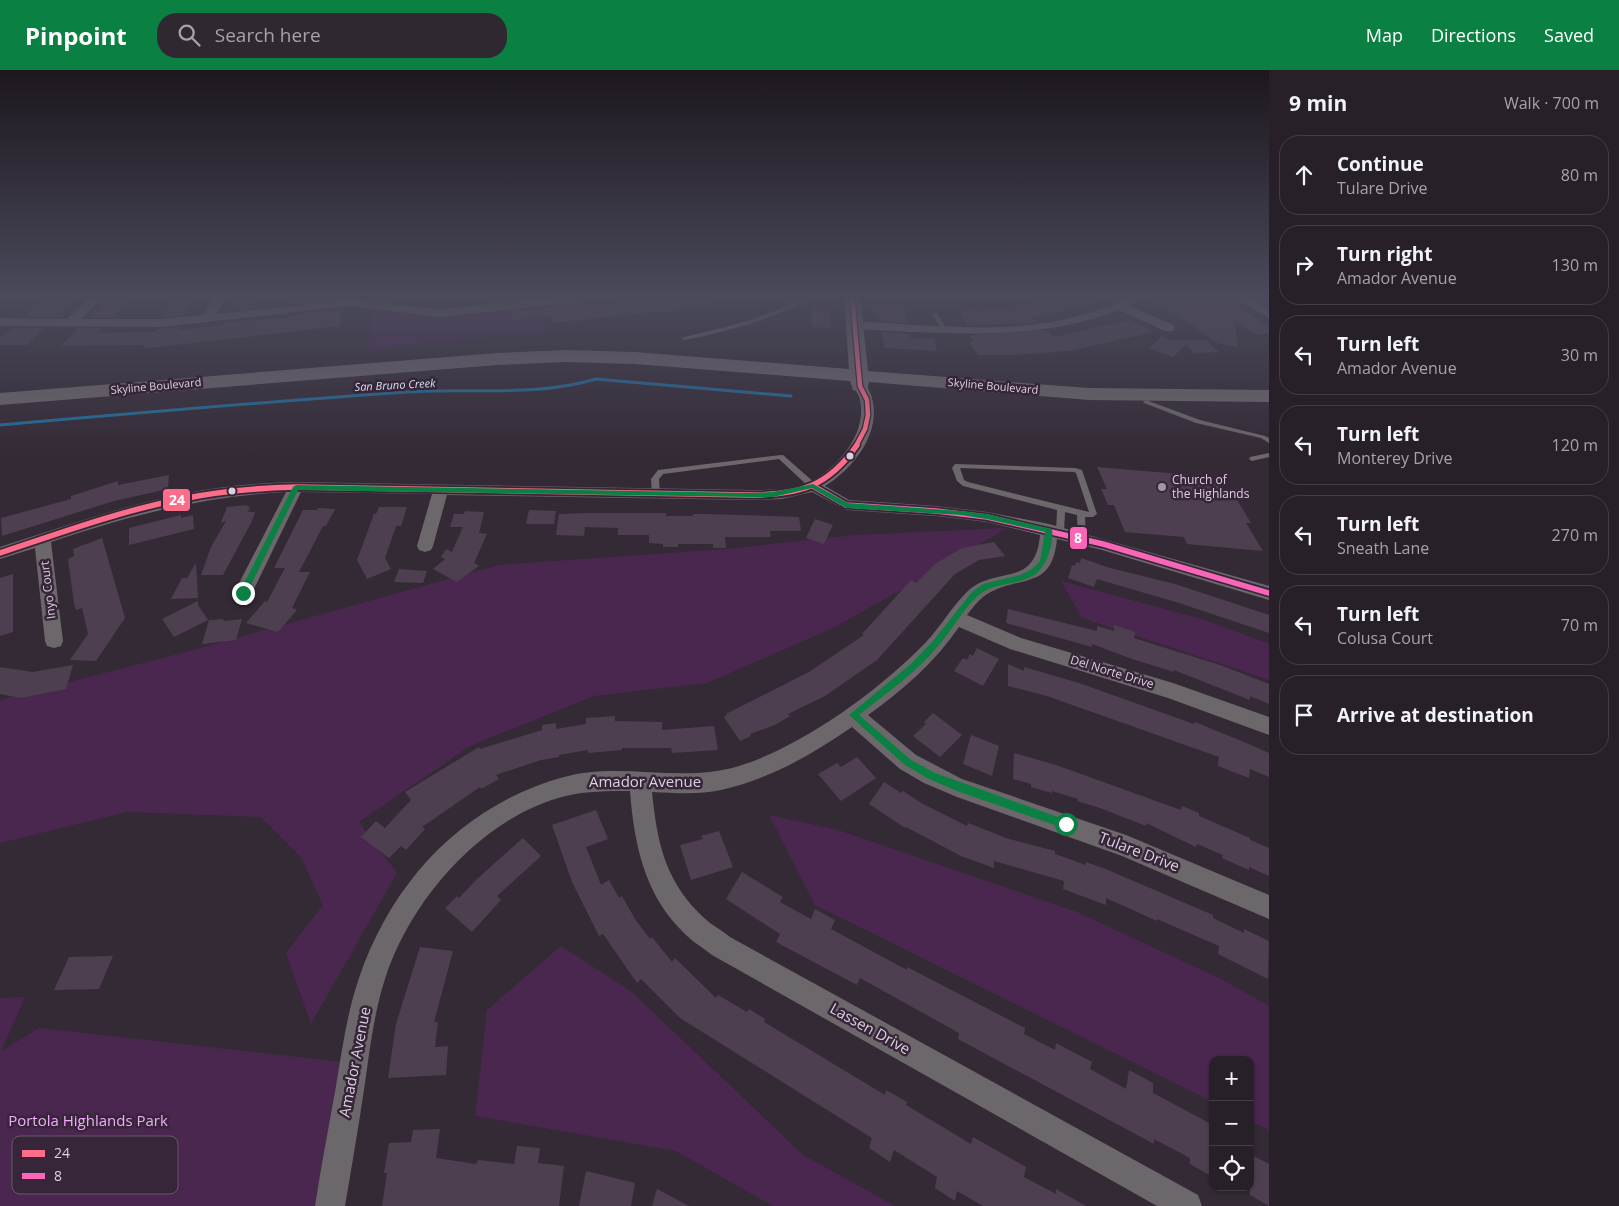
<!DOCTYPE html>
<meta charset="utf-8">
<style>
body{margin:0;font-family:"Open Sans",sans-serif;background:#2f2830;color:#f1f3f6}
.controls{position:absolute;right:15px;bottom:15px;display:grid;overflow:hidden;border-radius:10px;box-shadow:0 1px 4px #0004}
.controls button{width:45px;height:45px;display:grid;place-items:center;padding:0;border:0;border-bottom:1px solid #433e45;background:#272028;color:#f1f3f6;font:25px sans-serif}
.stop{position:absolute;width:15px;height:15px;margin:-11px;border:4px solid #0b8043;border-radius:50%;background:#fff}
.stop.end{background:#0b8043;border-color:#fff;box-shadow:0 1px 5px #0008}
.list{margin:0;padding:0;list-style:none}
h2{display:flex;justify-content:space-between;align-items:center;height:65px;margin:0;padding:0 20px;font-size:21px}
h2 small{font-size:16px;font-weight:400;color:#a4a3a8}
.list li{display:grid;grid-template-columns:32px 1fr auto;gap:15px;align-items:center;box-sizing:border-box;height:80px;margin:0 10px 10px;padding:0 10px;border:1px solid #433e45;border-radius:20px}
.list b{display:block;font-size:19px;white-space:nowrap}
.list p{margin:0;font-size:16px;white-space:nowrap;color:#a4a3a8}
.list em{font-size:16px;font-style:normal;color:#a4a3a8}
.icon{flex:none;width:28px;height:28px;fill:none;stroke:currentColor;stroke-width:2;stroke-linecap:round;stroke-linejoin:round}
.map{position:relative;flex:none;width:1269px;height:1136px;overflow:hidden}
header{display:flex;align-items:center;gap:30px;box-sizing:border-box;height:70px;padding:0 25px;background:#0b8043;color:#fff}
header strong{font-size:24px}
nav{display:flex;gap:28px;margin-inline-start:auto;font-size:18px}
.search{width:350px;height:45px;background:#2f2830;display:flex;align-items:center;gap:12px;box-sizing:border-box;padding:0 18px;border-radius:20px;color:#a4a3a8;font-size:19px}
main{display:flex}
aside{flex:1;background:#272028}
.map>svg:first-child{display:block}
</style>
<header>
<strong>Pinpoint</strong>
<div class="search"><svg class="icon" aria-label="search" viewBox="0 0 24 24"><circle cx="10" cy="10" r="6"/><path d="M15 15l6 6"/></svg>Search here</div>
<nav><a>Map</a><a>Directions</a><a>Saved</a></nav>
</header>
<main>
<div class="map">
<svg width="1269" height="1136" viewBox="0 0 1269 1136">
<rect width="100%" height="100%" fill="#342a35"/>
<g fill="#4a274f">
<polygon points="544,237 544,263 480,267 367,280 373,238 435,247"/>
<polygon points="1006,458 955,490 831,559 707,613 594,626 470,676 359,752 397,803 311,954 286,883 323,835 301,787 261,747 127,742 0,773 0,630 182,583 499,495 726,479 856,465"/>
<polygon points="1061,511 1205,550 1269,574 1269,610 1082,548"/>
<polygon points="769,745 838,760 1077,842 1221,909 1269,936 1269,1060 1250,1051 1250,990 1213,990 1213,1032 815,835"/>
<polygon points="561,876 632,922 803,1085 895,1136 773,1136 676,1081 475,1046 487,940"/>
<polygon points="25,927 1,981 39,958 351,993 326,1136 0,1136 0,928"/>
</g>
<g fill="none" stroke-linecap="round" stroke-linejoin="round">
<path stroke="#226c9c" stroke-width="3" d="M0 355C136 343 272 331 408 322 470 318 536 327 596 309L791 326"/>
</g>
<g fill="#4d3f50">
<polygon points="114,225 133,225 112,247 90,247"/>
<polygon points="174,225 195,225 185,245 163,247"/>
<polygon points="290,225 342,225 342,229 290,234"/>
<polygon points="506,225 564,225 508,230"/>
<polygon points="691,225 701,225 710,235 675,241 651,242 553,253 550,246 512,250 510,241 588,233 588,237 597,236"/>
<polygon points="1071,225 1110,226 1081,237 1031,247 1037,252 1029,253 966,255 959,238 979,239 1018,236"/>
<polygon points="1197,225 1227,225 1245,236 1239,237 1269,257 1269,263 1257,265 1234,250 1238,277 1217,273 1175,243 1171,244 1153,234"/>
<polygon points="1247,225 1268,225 1268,235 1265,235"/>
<polygon points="256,227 251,239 230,241 236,229"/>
<polygon points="41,232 71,232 55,247 24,246"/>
<polygon points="873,234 904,236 907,253 880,251 879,247 874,246"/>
<polygon points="812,236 830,237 831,258 812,257"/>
<polygon points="341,239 340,256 159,277 144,278 146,275 61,276 78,258 101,258 97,263 155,262 157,259 180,257 179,260 224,255 225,252 287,248 289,245"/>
<polygon points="1130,250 1154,262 1069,281 1014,285 978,285 969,272 973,272 970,265 1046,260 1054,267"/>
<polygon points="12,258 43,258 28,275 0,275 0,268"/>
<polygon points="882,262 910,264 910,268 934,269 937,281 884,278"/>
<polygon points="1162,266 1170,270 1206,270 1219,282 1194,283 1186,274 1173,287 1149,278"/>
<polygon points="1097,397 1203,406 1207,413 1219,414 1231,429 1237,430 1251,453 1246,453 1263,481 1187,474 1184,467 1125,462 1114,435 1108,435 1101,419 1107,419"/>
<polygon points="169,405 168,419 114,431 2,466 1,448 71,429 71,426 118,411 118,415"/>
<polygon points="248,435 247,437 250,437 248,442 255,442 252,451 223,505 201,505 211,477 226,451 221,453 227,437"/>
<polygon points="379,437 407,437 401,456 396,456 385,488 391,499 367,509 357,490 374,444 376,444"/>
<polygon points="318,438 335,439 326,456 323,456 299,502 310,502 292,538 297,540 278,562 246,553 265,531 267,532 285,498 274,498 303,440 317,440"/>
<polygon points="529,440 556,441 554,454 526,454"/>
<polygon points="465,441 484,442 479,463 487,464 474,493 479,496 457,512 433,499 445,489 441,487 446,479 452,482 463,457 450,457 454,444 464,444"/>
<polygon points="588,443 666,443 666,446 693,446 693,444 707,444 799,447 801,461 770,461 771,467 725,467 726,478 713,478 713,474 678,474 678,477 663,477 663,474 649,473 649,465 618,465 618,458 585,457 584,466 556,465 559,444"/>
<polygon points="181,445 181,448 193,445 194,459 129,475 129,458"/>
<polygon points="815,449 833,455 824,474 806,468"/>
<polygon points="102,468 125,548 96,591 70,590 88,564 82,538 76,540 74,533 68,489 74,486 73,479"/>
<polygon points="994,472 1005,486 979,490 955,504 877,590 825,626 788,644 790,646 775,655 750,664 751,666 740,671 724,647 727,645 726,644 809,602 864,565 862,564 911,510 916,513 935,494 962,478"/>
<polygon points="1081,488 1110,498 1175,514 1269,545 1269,563 1179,533 1097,509 1094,517 1068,508 1072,495 1075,496 1076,492 1080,493"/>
<polygon points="196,493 198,528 171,529 182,508 187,508"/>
<polygon points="399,499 427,501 423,513 394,512"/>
<polygon points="13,504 13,562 0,566 0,508"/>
<polygon points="198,531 198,535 208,550 174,567 162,549"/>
<polygon points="1008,539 1097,561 1097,556 1114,561 1114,555 1135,562 1134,568 1223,596 1269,614 1269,634 1250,626 1250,630 1174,600 1174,602 1132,589 1092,574 1092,577 1006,553"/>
<polygon points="224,549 223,551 242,549 236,570 202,574 209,550"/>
<polygon points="977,578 999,589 983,616 954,601 963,588 967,590 970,584 973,586"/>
<polygon points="1008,594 1024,601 1024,597 1079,613 1194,654 1195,652 1251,675 1269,683 1269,707 1250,699 1249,708 1218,696 1219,687 1047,626 1008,616"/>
<polygon points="73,595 66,619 21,628 0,624 0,597 33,602"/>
<polygon points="933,643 962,665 940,687 913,666 926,654 924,652"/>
<polygon points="615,646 615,651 662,652 662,660 714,656 718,680 672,683 671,678 622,678 622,680 588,683 588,680 559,685 559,687 541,690 496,705 499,709 481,719 480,717 422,757 425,759 406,780 401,776 389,788 361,767 376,751 385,758 411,730 405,722 479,677 480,679 542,660 542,655 556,653 556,659 586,654 586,648"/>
<polygon points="971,665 999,676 992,706 963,694"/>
<polygon points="1014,683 1056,695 1181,740 1182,736 1199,743 1199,746 1250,768 1250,770 1269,778 1269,806 1249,797 1249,800 1222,788 1223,785 1197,774 1196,777 1146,753 1146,756 1100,738 1077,731 1078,729 1052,721 1052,723 1031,717 1031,714 1013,709"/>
<polygon points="857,687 876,708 841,731 818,704 837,693 841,697"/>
<polygon points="884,712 901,723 903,721 923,734 967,756 968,753 1009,769 1055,781 1055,784 1086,795 1086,792 1108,800 1213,845 1213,848 1244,863 1244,859 1269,871 1268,909 1218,884 1219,876 1157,849 1157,851 1106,828 1106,835 1063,819 1064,811 994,791 994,798 961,786 906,757 905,758 869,734"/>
<polygon points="596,740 608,769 586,777 601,815 609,810 619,828 622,826 635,849 650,869 652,867 672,892 675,888 716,928 718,925 747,942 749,939 765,949 764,952 885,1025 886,1020 907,1032 906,1035 971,1074 973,1067 1026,1097 1024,1107 1056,1124 1056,1119 1086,1136 983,1136 957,1121 955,1131 935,1118 937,1107 894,1080 890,1092 869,1078 872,1068 680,948 641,909 637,913 603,864 599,866 572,812 552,755"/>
<polygon points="719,761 733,797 691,810 680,775 703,769 701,766"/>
<polygon points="523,768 541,786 497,826 501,830 472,862 445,838 457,826 459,828 477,809"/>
<polygon points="742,802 783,827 780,832 811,849 815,839 835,850 831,859 907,900 907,897 1025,958 1024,964 1055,980 1056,973 1092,992 1090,999 1126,1019 1129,1000 1153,1013 1153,1023 1213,1055 1213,1107 1190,1094 1190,1088 1154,1069 1154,1074 958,969 959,963 860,908 857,915 776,872 780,864 726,829"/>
<polygon points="420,877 453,881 434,952 438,952 435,977 448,976 446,1005 388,1008 396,954"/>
<polygon points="113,886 99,919 54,920 69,887"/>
<polygon points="440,1059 436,1088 476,1094 478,1090 514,1094 517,1076 540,1078 538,1093 564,1096 559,1136 382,1136 387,1103 384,1103 389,1073 411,1072 413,1060"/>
<polygon points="1250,1084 1269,1094 1269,1136 1250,1125"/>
<polygon points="586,1101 635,1113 631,1136 579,1136"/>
<polygon points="657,1119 689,1136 652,1136"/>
</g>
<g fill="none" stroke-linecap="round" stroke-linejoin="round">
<g fill="#6c676a" fill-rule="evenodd">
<path d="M809 225H816C809 230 800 234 792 238 757 253 721 263 684 270L681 268 748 251 780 239Z"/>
<polygon points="933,243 937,243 948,261 947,262 943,262 932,244"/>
<polygon points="1146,330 1200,350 1265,366 1269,368 1269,373 1261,368 1196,353 1144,333 1143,332"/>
<polygon points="1269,383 1269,387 1252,391 1249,389 1250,387"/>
<polygon points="781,385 783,385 816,414 816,418 810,418 779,389 663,404 659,409 660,424 656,426 652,424 651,409 658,400"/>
<path d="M955 394 1075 398 1082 400 1097 444 1093 447H1085L1086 469 1082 472 1078 469 1077 445 1065 442 1064 463 1060 466 1057 465 1056 463 1057 440 963 416 957 411 952 398ZM960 398 1074 402 1076 403 1089 442 968 412 964 410Z"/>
</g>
<g fill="#6c676a" fill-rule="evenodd">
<polygon points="93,225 105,225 81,249 162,249 204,245 214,225 226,225 217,244 350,230 439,239 583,225 622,225 616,228 439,247 350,236 162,257 0,256 0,248 67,249"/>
<path d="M1136 225H1152L1129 236 1173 255 1175 258 1173 261H1165L1119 240C1034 273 943 263 854 259L848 255 854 251C930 255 1011 266 1086 244 1103 239 1120 231 1136 225Z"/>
<polygon points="1229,225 1243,225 1269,239 1269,248"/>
<path d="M860 312 865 313C890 351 858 396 825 416L849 430 936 436 987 442 1049 454 1269 516V530L1102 480 1057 469C1052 520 1022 505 989 523 980 528 973 537 967 545L1021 568 1173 613 1269 647V665L1168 628 1010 579 959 557C935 592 902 621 868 645L916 685 962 709 1126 765 1269 825V849L1122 786 957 727 924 713 900 699 852 657C813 684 768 710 721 720 699 725 675 723 652 722 657 770 664 808 699 843 708 853 720 859 730 867L1198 1125 1202 1136H1157L712 885C702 877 691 871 682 861 644 823 634 773 630 721 608 721 587 721 566 726 483 746 410 830 385 909 374 943 370 978 365 1013 359 1054 352 1095 345 1136H315C321 1096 329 1056 336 1016 342 980 347 943 359 908 392 811 464 734 564 707 621 691 681 714 739 696 803 676 880 620 927 571 941 556 951 538 965 524 994 493 1035 521 1040 465L987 452 936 446 846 440 812 422 782 429 750 430 447 425 433 476 431 480 425 482 419 480 417 476 432 424 301 422 252 523 249 528 243 530 237 528 234 523 286 422C204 426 128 446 51 472L63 571 61 576 54 578 47 576 45 571 35 478 0 489V477C60 458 120 436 183 424 220 416 258 413 296 412L750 420C767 420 787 420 804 414 834 403 868 365 860 330 859 325 855 320 853 316Z"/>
</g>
<polygon fill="#70666c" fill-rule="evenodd" points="844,225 860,225 868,301 1089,318 1269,320 1269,332 1089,330 869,312 867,320 860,322 853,320 850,311 635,294 566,292 497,295 0,335 0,323 497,283 566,280 635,282 849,299"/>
<defs>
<polyline id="bus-1-far1" points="852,225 860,316 867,330 868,345 865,359 856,376"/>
<path id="bus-1" d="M0 483C60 463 120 441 182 429 220 421 258 418 296 417L750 425C799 425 828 417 857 375"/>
<polyline id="bus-2" points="813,416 846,435 936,441 987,447 1103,474 1269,523"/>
</defs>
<use href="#bus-1-far1" stroke="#372639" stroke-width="7"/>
<use href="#bus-1" stroke="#372639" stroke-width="9"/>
<use href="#bus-2" stroke="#372639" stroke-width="9"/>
<use href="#bus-1-far1" stroke="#fb6d88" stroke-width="4.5"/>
<use href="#bus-1" stroke="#fb6d88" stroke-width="5.5"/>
<use href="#bus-2" stroke="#fa66b7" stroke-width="5.5"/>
</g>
<linearGradient id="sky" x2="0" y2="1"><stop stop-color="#1d171d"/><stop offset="0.59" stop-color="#4a4a5c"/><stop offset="1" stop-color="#4a4a5c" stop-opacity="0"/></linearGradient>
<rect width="1269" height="384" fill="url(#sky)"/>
<path fill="#0b8043" d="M813 414 848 433 961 441 987 444 1052 459C1054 471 1048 492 1039 501 1024 516 997 511 980 524 964 537 953 559 939 575 917 602 887 623 859 645L911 690 935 703 1069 751V757L1066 759 957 721 929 709 905 695 849 645 912 593 933 571 972 522 983 514 1020 505 1032 499 1040 491 1045 462 987 449 961 445 846 438 812 418 773 427H750L298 420 246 525 243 526 239 523 293 417 296 415 750 423 773 422Z"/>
<g fill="#dbd1dd" stroke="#372639" stroke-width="2">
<circle cx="850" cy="386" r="4.5"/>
<circle cx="232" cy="421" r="4.5"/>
</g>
<circle fill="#a197a2" stroke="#372639" stroke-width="2" cx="1162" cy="417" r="5"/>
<g text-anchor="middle" stroke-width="5" stroke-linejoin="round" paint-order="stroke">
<g font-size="11" font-style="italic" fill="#cee1ef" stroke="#372639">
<text transform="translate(395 315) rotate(-3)" y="4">San Bruno Creek</text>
</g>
<g font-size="11" fill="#dbd1dd" stroke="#372639">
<text transform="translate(156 316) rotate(-5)" y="4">Skyline Boulevard</text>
<text transform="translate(993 316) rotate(5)" y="4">Skyline Boulevard</text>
</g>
<g font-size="12" fill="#dbd1dd" stroke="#372639" text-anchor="start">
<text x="1172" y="414">Church of<tspan x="1172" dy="14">the Highlands</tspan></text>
</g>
<g font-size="12" fill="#dbd1dd" stroke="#372639">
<text transform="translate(48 520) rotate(-97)" y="4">Inyo Court</text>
<text transform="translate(1112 602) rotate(17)" y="4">Del Norte Drive</text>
</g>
<g font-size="15" fill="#dbd1dd" stroke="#372639">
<text x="645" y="717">Amador Avenue</text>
<text transform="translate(1139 782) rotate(21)" y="5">Tulare Drive</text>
<text transform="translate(870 959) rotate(29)" y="5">Lassen Drive</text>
<text transform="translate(355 992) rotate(-79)" y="5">Amador Avenue</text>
</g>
<g font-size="15" fill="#f5a9fe" stroke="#372639">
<text x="88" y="1056">Portola Highlands Park</text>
</g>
</g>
<rect x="12" y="1066" width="166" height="58" rx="8" fill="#372639" stroke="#68596a" stroke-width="1"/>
<rect x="22" y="1080" width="23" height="7" fill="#fb6d88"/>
<rect x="22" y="1103" width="23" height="6" fill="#fa66b7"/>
<g font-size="14" fill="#dbd1dd">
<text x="54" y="1088">24</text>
<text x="54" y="1111">8</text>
</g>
<g stroke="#372639" stroke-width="2">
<rect x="162" y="418" width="29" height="24" rx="5" fill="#fb6d88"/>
<rect x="1069" y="456" width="19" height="24" rx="5" fill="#fa66b7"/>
</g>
<g font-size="14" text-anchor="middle" font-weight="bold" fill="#fff">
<text x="177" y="435">24</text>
<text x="1078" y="473">8</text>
</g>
</svg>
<div class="controls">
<button>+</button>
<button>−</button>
<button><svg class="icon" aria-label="locate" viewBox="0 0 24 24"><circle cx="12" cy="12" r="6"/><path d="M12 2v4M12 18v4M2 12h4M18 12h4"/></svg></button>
</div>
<div class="stop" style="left:1066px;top:754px"></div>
<div class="stop end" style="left:243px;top:523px"></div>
</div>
<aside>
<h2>9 min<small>Walk · 700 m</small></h2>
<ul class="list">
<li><svg class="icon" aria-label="ahead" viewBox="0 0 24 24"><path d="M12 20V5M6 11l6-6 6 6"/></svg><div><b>Continue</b><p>Tulare Drive</p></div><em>80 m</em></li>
<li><svg class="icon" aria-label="right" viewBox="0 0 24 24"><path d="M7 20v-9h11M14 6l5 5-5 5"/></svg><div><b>Turn right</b><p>Amador Avenue</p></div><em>130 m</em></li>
<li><svg class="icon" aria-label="left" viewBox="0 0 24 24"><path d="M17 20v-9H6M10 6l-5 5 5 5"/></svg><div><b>Turn left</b><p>Amador Avenue</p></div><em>30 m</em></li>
<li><svg class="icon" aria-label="left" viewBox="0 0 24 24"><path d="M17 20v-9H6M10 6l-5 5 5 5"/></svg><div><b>Turn left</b><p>Monterey Drive</p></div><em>120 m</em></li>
<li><svg class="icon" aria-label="left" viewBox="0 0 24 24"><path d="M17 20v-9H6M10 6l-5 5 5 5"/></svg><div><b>Turn left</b><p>Sneath Lane</p></div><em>270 m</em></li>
<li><svg class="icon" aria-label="left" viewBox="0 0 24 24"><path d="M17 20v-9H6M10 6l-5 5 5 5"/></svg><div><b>Turn left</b><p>Colusa Court</p></div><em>70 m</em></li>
<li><svg class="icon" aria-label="arrive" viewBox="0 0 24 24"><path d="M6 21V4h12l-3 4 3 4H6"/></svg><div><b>Arrive at destination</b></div></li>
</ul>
</aside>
</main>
